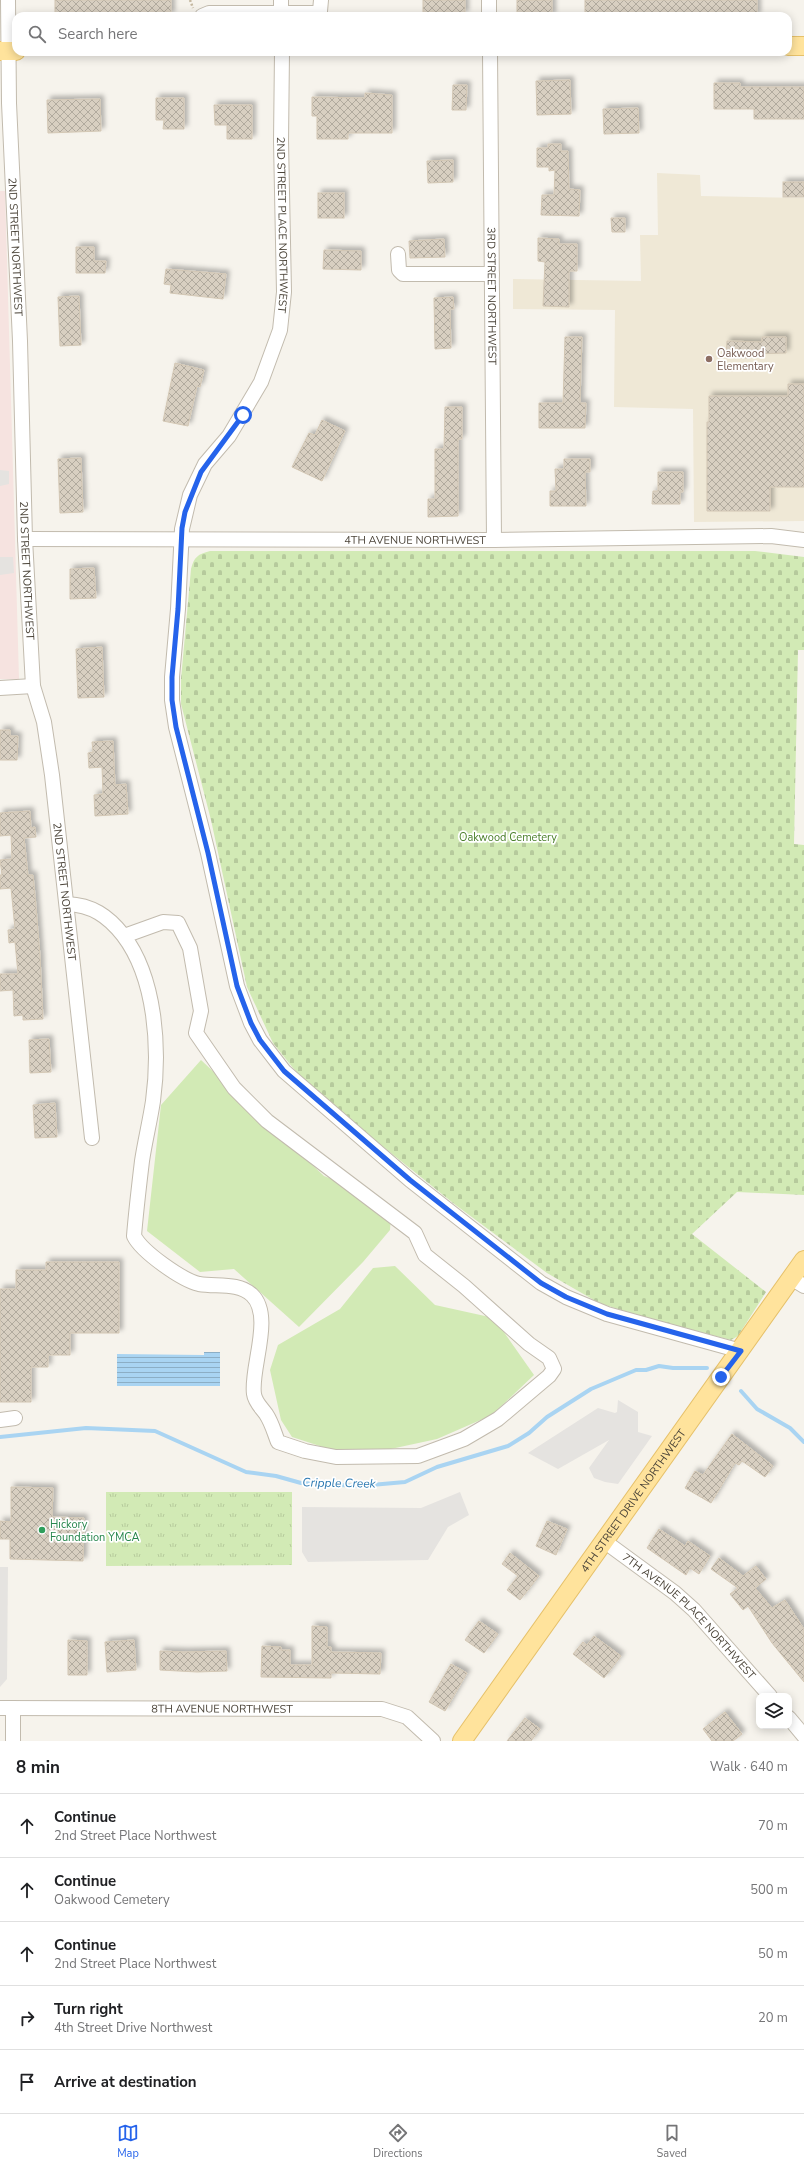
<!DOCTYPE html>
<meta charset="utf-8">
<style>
body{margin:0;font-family:"Nunito Sans",sans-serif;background:#f6f6f6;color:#202124}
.controls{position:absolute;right:12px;bottom:12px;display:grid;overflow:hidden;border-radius:8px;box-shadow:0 2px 10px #0003}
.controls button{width:36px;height:36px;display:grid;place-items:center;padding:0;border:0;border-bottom:1px solid #e0e0e0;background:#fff;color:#202124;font:20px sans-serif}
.stop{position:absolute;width:12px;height:12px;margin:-9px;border:3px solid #2563eb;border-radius:50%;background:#fff}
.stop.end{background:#2563eb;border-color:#fff;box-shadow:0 1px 4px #0008}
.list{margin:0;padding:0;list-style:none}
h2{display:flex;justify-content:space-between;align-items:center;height:52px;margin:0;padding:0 16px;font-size:17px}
h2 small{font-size:13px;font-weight:400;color:#757577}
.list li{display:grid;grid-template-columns:26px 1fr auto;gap:12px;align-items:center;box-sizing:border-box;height:64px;padding:0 16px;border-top:1px solid #e0e0e0}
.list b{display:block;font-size:15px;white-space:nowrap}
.list p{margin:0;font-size:13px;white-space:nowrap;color:#757577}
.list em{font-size:13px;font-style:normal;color:#757577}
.icon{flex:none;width:22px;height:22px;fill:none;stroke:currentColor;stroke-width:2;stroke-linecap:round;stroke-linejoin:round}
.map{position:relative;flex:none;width:804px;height:1741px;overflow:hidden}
.search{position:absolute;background:#fff;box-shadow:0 2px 10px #0003;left:12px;right:12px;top:12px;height:44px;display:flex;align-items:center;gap:10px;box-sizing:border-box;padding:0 14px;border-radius:12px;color:#757577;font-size:15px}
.sheet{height:372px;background:#fff}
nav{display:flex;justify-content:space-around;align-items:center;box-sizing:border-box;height:56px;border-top:1px solid #e0e0e0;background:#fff;font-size:11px;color:#757577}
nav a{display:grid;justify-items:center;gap:2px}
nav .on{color:#2563eb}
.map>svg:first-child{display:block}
</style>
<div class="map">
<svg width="804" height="1741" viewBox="0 0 804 1741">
<defs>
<pattern id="cemetery-stones" width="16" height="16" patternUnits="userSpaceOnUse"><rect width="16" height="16" fill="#d2eab5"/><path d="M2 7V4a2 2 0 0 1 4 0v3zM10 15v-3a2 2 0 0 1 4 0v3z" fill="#b6ca9c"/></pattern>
<pattern id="park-tufts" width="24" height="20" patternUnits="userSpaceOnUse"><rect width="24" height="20" fill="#d2eab5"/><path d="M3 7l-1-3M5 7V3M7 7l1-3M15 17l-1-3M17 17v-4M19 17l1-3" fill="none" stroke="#b6ca9c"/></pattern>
<pattern id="water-rules" width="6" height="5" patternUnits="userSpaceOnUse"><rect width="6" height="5" fill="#a9d4f2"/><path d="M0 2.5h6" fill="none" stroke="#8caec5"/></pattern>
<pattern id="building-cross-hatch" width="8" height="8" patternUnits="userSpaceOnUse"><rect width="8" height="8" fill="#d8cfc1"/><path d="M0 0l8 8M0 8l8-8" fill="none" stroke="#b1aa9e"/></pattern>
<filter id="shadow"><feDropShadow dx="3.5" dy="-3.5" stdDeviation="2" flood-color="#0004"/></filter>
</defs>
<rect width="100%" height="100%" fill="#f6f3ec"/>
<polygon fill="#efe8d6" points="657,173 700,175 701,196 804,198 804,521 694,522 693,409 614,407 615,310 513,309 513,279 641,281 640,235 658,235"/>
<polygon fill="#f6e3e0" points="0,191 5,191 19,679 0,679"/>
<g fill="#d2eab5">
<polygon points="201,1060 324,1176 355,1188 391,1216 390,1230 363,1262 299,1327 234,1269 200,1272 147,1231 161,1105"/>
<polygon points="395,1266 435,1305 494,1318 534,1375 492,1415 437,1439 386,1450 329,1449 292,1437 281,1420 270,1370 278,1345 340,1309 373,1268"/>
</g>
<path fill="url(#cemetery-stones)" d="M210 551H755L804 557V650H798L794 844 804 845V1195L737 1192 692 1234 766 1292 738 1336 731 1340 647 1318 599 1303 547 1273 453 1203 319 1095 293 1068 273 1043 247 987 211 820 181 704V679L191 569C194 557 198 554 210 551Z"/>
<polygon fill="url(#park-tufts)" points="106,1492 292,1492 292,1565 106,1566"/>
<g fill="#e5e3e0">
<polygon points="0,470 9,471 9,484 0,486"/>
<polygon points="0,557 13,557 14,573 0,575"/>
<polygon points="618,1400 638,1412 638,1432 652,1436 618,1484 605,1482 594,1478 589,1468 609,1440 558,1469 528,1453 598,1408 615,1413 617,1412"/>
<polygon points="460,1492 469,1515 448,1527 428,1560 308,1562 302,1552 302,1507 421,1508"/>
<polygon points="0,1567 8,1567 7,1679 0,1687"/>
</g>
<polygon fill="url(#water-rules)" points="204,1352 220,1352 220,1386 117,1386 117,1354 204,1355"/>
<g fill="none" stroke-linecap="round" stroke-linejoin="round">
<g stroke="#a9d4f2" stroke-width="4">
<polyline points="741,1391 757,1409 790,1428 804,1442"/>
<polyline points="0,1437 86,1428 155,1431 246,1472 276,1476 301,1483 360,1486 405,1482 437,1467 508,1446 529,1433 547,1417 591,1389 636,1370 646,1370 659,1366 673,1368 707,1368"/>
</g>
</g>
<g fill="url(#building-cross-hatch)" stroke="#d3c7b4" filter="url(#shadow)">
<polygon points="55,0 171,0 171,15 55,16"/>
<polygon points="423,0 465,0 465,14 423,15"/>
<rect x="517" y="0" width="35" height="16"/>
<polygon points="585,0 757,0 757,16 632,16 624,14 585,16"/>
<polygon points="570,80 571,114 537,115 536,81"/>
<polygon points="714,83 740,83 740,87 804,87 804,119 754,119 754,109 714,109"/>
<polygon points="453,85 467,85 466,110 452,110"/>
<polygon points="365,93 392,95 392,133 348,133 348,139 317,139 317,116 312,116 312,97 365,98"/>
<polygon points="156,98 184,98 184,129 163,129 164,120 156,120"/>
<polygon points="100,99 101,131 48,133 47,100"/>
<polygon points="214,105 252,105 252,139 227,139 227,125 215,125"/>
<polygon points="638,108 639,133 604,134 603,109"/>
<polygon points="548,144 561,144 561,151 568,151 569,189 580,190 579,216 541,215 542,195 554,195 555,170 549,171 549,167 537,167 537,148 548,148"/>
<polygon points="453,160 453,182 428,183 427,161"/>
<rect x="783" y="182" width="21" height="15"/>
<rect x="318" y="193" width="26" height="25"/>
<polygon points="611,218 625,218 625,232 612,232"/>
<polygon points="538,238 559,239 559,244 577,244 577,271 569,271 569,307 543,306 545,262 538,261"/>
<polygon points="444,239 445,257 410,258 409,241"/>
<polygon points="76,247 94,247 94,261 106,261 105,273 76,273"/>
<polygon points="324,250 361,251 361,270 323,269"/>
<polygon points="166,269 226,274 223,299 170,293 171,285 164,284"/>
<polygon points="79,296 81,345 60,346 58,297"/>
<polygon points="453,297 454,309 450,309 451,348 435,349 434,298"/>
<polygon points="565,337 582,337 580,403 586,403 585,428 539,428 539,403 563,403"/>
<polygon points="762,337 786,337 786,353 750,354 750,358 726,358 727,341 762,342"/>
<polygon points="175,363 204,370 200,387 197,386 188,426 163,421"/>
<polygon points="788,384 804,384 804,487 770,487 770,511 707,511 707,422 709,422 709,396 788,396"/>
<polygon points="445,407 462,407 462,439 458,439 458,516 428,517 428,499 435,499 435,449 444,449"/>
<polygon points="322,420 345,431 322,481 292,467 309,433 315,435"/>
<polygon points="81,458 83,512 60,513 58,459"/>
<polygon points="564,459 590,459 590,472 585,472 586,506 550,506 550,491 556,491 555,469 564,469"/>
<polygon points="658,472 683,472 683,492 680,492 680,504 652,504 653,491 658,491"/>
<polygon points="94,568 96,598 70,599 70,569"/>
<polygon points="102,647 104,697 78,698 76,649"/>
<polygon points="0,730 10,730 10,736 18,736 17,760 0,760"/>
<polygon points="113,741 115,785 126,784 128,814 95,816 94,795 103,794 102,767 89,768 88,753 93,752 92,742"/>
<polygon points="30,811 31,828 35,827 36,837 24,838 28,875 33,875 35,895 40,956 43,1019 23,1020 23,1015 14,1016 13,990 0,991 0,974 18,974 15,942 9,943 8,930 15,929 11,888 0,889 0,875 2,875 0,860 12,859 11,835 0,836 0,813"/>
<polygon points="49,1039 51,1072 30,1073 29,1040"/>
<polygon points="55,1103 57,1137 35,1138 33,1105"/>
<polygon points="46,1262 119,1262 119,1333 70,1333 70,1355 48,1355 48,1367 31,1367 31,1402 0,1402 0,1289 16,1289 16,1270 46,1270"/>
<polygon points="732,1434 773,1466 765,1477 742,1461 739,1465 735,1463 711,1503 685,1488 695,1471 703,1475"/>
<polygon points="11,1487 53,1488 52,1517 84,1518 83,1561 10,1559 10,1539 0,1539 0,1521 11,1522"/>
<polygon points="547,1521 567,1529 556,1555 536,1546"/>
<polygon points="659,1529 685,1546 688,1541 710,1556 699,1574 690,1568 686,1575 647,1548"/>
<polygon points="510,1553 539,1576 520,1600 507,1590 518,1576 502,1564"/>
<polygon points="719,1558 743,1576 756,1566 766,1579 755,1588 772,1608 785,1600 804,1629 804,1682 772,1643 748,1606 743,1610 730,1594 738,1588 711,1569"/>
<polygon points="479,1621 498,1634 484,1653 465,1640"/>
<polygon points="312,1626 327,1627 327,1647 331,1647 331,1652 381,1653 380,1674 331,1673 331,1678 261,1677 262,1646 281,1647 281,1650 290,1650 290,1665 312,1665"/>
<polygon points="594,1636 621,1656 604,1678 573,1654 583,1642 587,1645"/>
<polygon points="68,1640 87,1641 87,1675 68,1675"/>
<polygon points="134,1640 136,1670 107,1672 105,1642"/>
<polygon points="160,1651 184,1652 226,1651 227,1671 197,1672 160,1670"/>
<polygon points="451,1664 467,1673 445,1711 429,1702"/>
<polygon points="725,1712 742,1734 733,1741 712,1741 703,1729"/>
<polygon points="525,1718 540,1729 531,1741 507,1741"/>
</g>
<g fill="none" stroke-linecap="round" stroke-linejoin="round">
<defs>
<g id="minor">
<path id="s1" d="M8 0 9 103 20 341 25 539 33 686 44 722 52 775 92 1138"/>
<polyline points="281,0 281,16"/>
<polyline points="489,0 489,16"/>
<polyline points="202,16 209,13 317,13 320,11 321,0"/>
<path id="s2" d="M282 52 281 141 284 292 280 330 261 382 229 436 205 464 190 495 182 529 178 609 172 677V700L176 727 208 853 237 986 251 1023 260 1040 284 1071 410 1180 541 1283 566 1297 607 1314 741 1351"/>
<path id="s3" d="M490 52 494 540"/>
<polyline points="398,254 399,270 403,274 492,274"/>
<path id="s4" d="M25 539 494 540 771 536 804 540"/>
<polyline points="0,688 33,686"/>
<path d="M67 904C92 905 108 916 123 935 156 978 160 1049 153 1101 150 1121 145 1141 142 1161 139 1186 136 1211 134 1236 142 1252 182 1280 199 1284 217 1287 238 1282 252 1295 274 1316 250 1369 254 1394 255 1402 261 1407 266 1414 272 1423 274 1432 278 1442L305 1451 336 1457 418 1456 464 1439 498 1419 549 1376 554 1369 549 1358 529 1344 464 1286 425 1255 415 1233 267 1121 234 1088 196 1033 201 1011 190 948 178 923 163 922 124 936"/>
<polyline points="791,1278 804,1286"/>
<polyline points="0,1420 15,1418"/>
<path id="s5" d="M604 1541 675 1593 694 1610 770 1696"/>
<path id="s6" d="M0 1708 382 1709 407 1717 433 1741"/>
<polyline points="789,1718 804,1736"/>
<polyline points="13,1741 13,1708"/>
</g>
<g id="major">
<polyline points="788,46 804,46"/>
<polyline points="0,51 16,51"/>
<path id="s7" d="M462 1741 804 1260"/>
</g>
</defs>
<use href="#minor" stroke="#c2bbae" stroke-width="16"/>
<use href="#major" stroke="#e6c16a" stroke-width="20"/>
<polyline stroke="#c4b79f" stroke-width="2.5" stroke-dasharray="2 2" stroke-linecap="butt" points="190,0 193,8"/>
<use href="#minor" stroke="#fff" stroke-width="14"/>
<use href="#major" stroke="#ffe39c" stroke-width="18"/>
</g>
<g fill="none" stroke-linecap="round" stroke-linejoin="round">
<polyline stroke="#2563eb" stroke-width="5" points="243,415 201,472 185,512 182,528 178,609 172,677 172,700 176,727 208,853 237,986 251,1023 260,1040 284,1071 410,1180 541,1283 566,1297 607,1314 741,1351 721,1377"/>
</g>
<circle fill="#8d6e63" stroke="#fff" stroke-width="1.5" cx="709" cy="359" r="4"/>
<circle fill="#2e9e5b" stroke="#fff" stroke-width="1.5" cx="42" cy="1530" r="4"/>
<g text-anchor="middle" stroke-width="3.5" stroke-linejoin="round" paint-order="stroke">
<g font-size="11" fill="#4b4439" stroke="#fff">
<text dy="4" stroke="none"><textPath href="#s2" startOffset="173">2ND STREET PLACE NORTHWEST</textPath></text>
<text dy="4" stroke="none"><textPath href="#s1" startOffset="247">2ND STREET NORTHWEST</textPath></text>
<text dy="4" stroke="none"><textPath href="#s3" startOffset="244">3RD STREET NORTHWEST</textPath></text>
<text dy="4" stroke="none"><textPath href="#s4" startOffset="390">4TH AVENUE NORTHWEST</textPath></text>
<text dy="4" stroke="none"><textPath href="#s1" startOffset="571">2ND STREET NORTHWEST</textPath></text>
<text dy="4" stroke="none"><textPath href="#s1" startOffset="895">2ND STREET NORTHWEST</textPath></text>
<text dy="4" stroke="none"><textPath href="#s7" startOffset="295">4TH STREET DRIVE NORTHWEST</textPath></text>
<text dy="4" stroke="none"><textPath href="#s5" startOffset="114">7TH AVENUE PLACE NORTHWEST</textPath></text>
<text dy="4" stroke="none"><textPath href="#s6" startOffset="222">8TH AVENUE NORTHWEST</textPath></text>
</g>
<g font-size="11" fill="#785e54" stroke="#fff" text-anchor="start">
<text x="717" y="357">Oakwood<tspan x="717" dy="13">Elementary</tspan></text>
</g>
<g font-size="11" fill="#4a7f2a" stroke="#fff">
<text x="508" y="841">Oakwood Cemetery</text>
</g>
<g font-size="11" fill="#27864d" stroke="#fff" text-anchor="start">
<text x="50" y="1528">Hickory<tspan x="50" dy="13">Foundation YMCA</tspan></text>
</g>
<g font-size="12" font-style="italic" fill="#2e7ab2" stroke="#fff">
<text transform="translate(339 1483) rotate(1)" y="4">Cripple Creek</text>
</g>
</g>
</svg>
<div class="controls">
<button><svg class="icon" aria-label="layers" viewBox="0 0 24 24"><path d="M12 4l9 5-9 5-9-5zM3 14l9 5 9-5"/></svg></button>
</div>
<div class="stop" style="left:243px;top:415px"></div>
<div class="stop end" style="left:721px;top:1377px"></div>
<div class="search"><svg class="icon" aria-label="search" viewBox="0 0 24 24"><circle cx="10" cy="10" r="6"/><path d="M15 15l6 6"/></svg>Search here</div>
</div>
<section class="sheet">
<h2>8 min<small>Walk · 640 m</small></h2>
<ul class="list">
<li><svg class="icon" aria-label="ahead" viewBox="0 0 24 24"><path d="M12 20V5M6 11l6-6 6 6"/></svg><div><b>Continue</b><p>2nd Street Place Northwest</p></div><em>70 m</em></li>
<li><svg class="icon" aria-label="ahead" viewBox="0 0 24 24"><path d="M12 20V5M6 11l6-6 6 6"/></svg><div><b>Continue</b><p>Oakwood Cemetery</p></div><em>500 m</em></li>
<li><svg class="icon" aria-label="ahead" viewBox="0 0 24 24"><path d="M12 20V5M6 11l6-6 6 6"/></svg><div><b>Continue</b><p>2nd Street Place Northwest</p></div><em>50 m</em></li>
<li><svg class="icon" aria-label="right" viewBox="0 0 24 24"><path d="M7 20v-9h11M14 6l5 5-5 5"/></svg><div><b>Turn right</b><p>4th Street Drive Northwest</p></div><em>20 m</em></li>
<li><svg class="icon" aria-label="arrive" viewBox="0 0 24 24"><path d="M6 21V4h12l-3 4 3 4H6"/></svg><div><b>Arrive at destination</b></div></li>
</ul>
</section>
<nav>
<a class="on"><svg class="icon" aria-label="map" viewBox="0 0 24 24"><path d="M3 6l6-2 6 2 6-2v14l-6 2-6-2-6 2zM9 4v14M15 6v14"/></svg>Map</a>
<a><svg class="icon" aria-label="directions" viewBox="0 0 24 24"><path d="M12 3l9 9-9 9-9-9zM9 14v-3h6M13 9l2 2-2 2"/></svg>Directions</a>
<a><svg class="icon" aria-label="saved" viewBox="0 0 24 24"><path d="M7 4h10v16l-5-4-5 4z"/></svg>Saved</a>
</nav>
